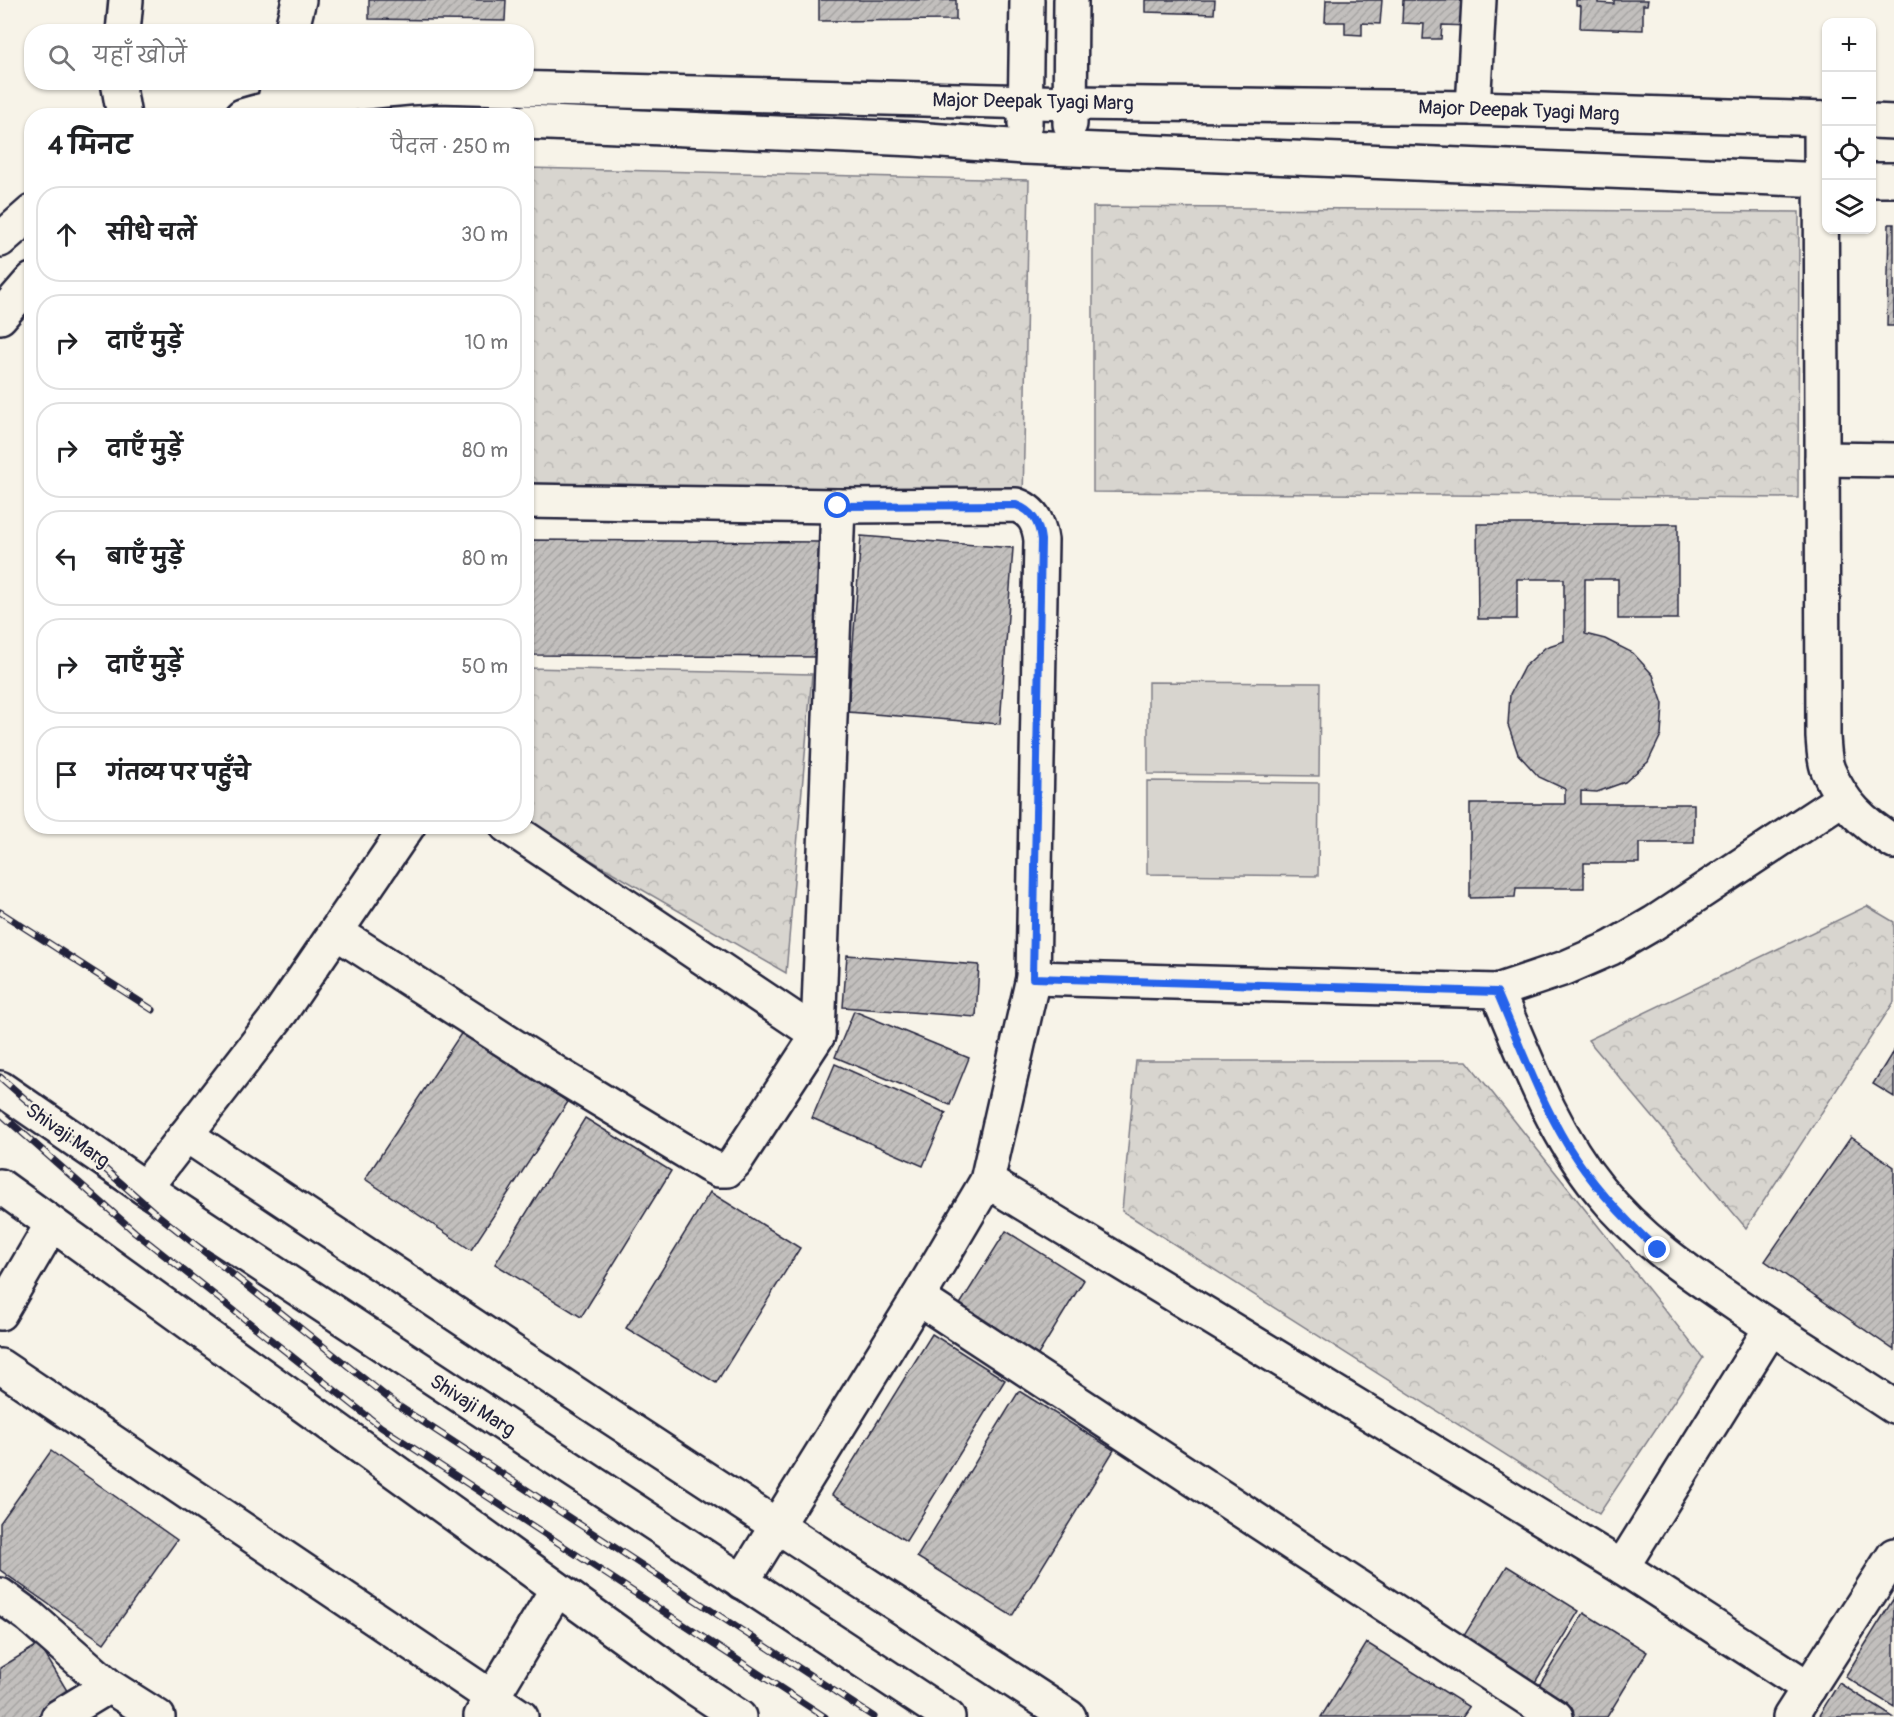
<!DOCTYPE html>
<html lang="hi">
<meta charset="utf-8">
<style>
body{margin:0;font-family:Pangolin,"Playpen Sans Deva",sans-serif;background:#f6f6f6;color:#202124}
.controls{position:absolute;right:18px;top:18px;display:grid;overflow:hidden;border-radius:12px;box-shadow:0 2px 4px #0004}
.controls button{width:54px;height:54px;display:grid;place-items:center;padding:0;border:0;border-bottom:2px solid #e0e0e0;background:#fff;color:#202124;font:30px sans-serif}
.stop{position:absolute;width:18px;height:18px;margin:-14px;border:4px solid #2563eb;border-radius:50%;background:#fff}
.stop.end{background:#2563eb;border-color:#fff;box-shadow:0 2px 6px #0008}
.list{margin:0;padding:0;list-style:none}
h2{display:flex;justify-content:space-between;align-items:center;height:78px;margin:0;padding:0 24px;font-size:26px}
h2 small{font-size:20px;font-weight:400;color:#757577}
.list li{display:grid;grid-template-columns:39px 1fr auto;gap:18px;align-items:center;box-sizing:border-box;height:96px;margin:0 12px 12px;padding:0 12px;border:2px solid #e0e0e0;border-radius:24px}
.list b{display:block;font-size:22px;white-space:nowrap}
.list em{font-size:20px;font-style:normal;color:#757577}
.icon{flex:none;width:33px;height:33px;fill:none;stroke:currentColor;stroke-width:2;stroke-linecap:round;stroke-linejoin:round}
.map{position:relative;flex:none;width:1894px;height:1717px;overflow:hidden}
.search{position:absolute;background:#fff;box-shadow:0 2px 4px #0004;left:24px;top:24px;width:510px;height:66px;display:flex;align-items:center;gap:15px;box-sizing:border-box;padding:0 21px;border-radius:24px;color:#757577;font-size:22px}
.panel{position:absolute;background:#fff;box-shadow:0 2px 4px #0004;left:24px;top:108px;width:510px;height:726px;border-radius:24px}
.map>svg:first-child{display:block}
</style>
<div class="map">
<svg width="1894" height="1717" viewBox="0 0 1894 1717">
<defs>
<pattern id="park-crowns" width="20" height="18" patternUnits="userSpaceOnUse" patternTransform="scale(1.5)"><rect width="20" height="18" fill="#d8d5cf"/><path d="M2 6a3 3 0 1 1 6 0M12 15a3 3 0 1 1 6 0" fill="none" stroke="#b9b7b3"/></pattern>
<pattern id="building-hatch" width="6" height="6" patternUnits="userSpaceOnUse" patternTransform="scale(1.5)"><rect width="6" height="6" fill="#c2bfbd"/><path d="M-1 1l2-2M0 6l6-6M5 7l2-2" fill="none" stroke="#a6a4a3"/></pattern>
</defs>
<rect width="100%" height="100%" fill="#f7f3e8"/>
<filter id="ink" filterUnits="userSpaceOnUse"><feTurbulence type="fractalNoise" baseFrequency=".0167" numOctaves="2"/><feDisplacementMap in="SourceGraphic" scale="12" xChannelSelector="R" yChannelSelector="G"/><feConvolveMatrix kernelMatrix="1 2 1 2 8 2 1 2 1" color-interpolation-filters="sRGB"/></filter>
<g filter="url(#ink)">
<g fill="#d8d5cf" stroke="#7d7c85" stroke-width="1.5">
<polygon points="1148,682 1320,683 1319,776 1148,774"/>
<polygon points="1147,781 1319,783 1318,876 1147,874"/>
</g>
<g fill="url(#park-crowns)" stroke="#7d7c85" stroke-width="1.5">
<polygon points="527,168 1029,180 1023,501 527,490"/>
<polygon points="1093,207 1799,212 1798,498 1093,492"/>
<polygon points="527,668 812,674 786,973 527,823"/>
<polygon points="1867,906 1894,922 1894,1002 1746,1228 1588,1040"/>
<polygon points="1136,1061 1467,1061 1703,1358 1599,1514 1122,1211"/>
</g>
<g fill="url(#building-hatch)" stroke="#22223b" stroke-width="1.5">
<polygon points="369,0 506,0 505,21 369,19"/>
<polygon points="819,0 956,0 956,20 819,21"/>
<polygon points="1145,0 1215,0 1214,14 1145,12"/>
<polygon points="1326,0 1382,0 1380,24 1362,23 1362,35 1345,34 1345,22 1325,22"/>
<polygon points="1403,0 1471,0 1470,26 1442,25 1441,39 1423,39 1424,24 1402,23"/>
<polygon points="1576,0 1598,0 1598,3 1614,4 1614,0 1648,0 1647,5 1643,5 1643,30 1580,28 1581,6 1576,5"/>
<polygon points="1889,224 1894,224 1894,326 1887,326"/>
<polygon points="1477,524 1678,524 1678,619 1618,619 1618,579 1585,579 1585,634 1605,639 1633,653 1653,675 1663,704 1661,735 1648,762 1625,782 1597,792 1581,791 1581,804 1694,804 1694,843 1639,843 1639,863 1584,863 1584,888 1516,888 1515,897 1470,898 1470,804 1565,804 1565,789 1539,777 1518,754 1508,725 1510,694 1524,667 1546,647 1564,641 1564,579 1517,579 1517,619 1478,619"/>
<polygon points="861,536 1013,548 1000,724 848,712"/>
<polygon points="532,540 820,542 819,657 531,655"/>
<polygon points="847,955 979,965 976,1017 843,1007"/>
<polygon points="854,1011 969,1058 950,1105 835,1057"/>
<polygon points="462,1032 568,1102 471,1250 365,1179"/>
<polygon points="1894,1050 1894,1097 1873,1084"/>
<polygon points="835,1064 946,1113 923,1166 812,1118"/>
<polygon points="585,1118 671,1171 581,1317 495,1264"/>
<polygon points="1851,1137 1894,1167 1894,1350 1765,1261"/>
<polygon points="710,1192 800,1248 716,1383 626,1328"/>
<polygon points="1006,1231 1084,1280 1033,1363 954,1314"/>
<polygon points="932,1334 1005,1380 906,1541 832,1495"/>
<polygon points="1019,1391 1114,1450 1012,1616 917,1557"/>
<polygon points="51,1451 177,1540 104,1643 0,1570 0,1523"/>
<polygon points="1507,1566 1579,1611 1529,1692 1457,1647"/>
<polygon points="1894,1598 1894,1707 1845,1677"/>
<polygon points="1584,1613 1647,1652 1607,1717 1575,1717 1535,1692"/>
<polygon points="1367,1643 1469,1707 1462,1717 1321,1717"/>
<polygon points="39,1644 72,1699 41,1717 0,1717 0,1668"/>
<polygon points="1839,1683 1893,1717 1818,1717"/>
</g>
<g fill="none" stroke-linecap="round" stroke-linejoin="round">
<defs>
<g id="street">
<polyline points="123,32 126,0"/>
<polyline points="291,32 299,0"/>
<polyline points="118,82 124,116"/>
<polyline points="273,107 279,82"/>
<polyline points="1473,108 1479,0"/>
<path d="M1821 119 1823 737C1824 748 1824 760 1828 770 1842 804 1863 823 1894 842"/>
<polyline points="1822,459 1894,460"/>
<path d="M526 501 838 506 1016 505C1033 511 1039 523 1041 540L1033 978 987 1181 918 1298 742 1582"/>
<polyline points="507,826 818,1035"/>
<polyline points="336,932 556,1073 708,1165 718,1170 727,1170 735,1162 818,1035 838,506"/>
<polyline points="1033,978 1497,991 1565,968 1611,948 1654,923 1843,798"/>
<path d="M1497 991C1526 1059 1552 1131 1599 1189 1640 1241 1694 1276 1749 1313 1797 1345 1846 1375 1894 1407"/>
<polyline points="186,1135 594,1406 1069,1717"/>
<polyline points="987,1181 1622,1567 1809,1688"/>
<polyline points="145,1188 281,1012 408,826"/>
<polyline points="918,1298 1556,1717"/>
<polyline points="0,1313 52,1224"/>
<polyline points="0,1366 521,1717"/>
<polyline points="1622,1567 1771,1328"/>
<polyline points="0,1595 29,1616 109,1686 158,1717"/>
<polyline points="481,1716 557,1589"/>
<polyline points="58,1717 109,1686"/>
<polyline points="1790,1717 1894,1555"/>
</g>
<g id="secondary">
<path d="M242 116C305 97 373 90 438 86L1071 103 1473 108 1826 119"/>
<polyline points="1872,121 1894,122"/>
<polyline points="526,122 914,139 1025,147 1826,180"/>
<polyline points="1025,124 1027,0"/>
<polyline points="1070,124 1071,0"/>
<polyline points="1872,180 1894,180"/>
<polyline points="0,240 32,212"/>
<polyline points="0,317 32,280"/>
</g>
<g id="primary">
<polyline points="0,1088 145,1188 948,1717"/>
<polyline points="0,1186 692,1686 739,1717"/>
</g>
</defs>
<use href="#street" stroke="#22223b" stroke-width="38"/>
<use href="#secondary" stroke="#22223b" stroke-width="38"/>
<use href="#primary" stroke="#22223b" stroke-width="38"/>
<use href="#street" stroke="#f7f3e8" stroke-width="33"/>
<use href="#secondary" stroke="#f7f3e8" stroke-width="33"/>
<use href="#primary" stroke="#f7f3e8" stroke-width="33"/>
<defs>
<g id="rail">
<polyline points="0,912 153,1010"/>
<polyline points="0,1077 153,1211 397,1405 874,1717"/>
<polyline points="0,1113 135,1232 381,1427 825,1717"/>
</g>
</defs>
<use href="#rail" stroke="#22223b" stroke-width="7"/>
<use href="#rail" stroke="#f7f3e8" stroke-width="4.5" stroke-dasharray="14" stroke-linecap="butt"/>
</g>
</g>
<g fill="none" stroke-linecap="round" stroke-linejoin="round" filter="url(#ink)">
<path stroke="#2563eb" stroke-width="8" d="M838 506 1016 505C1033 511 1039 523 1041 540L1033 978 1497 992C1519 1043 1539 1098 1568 1146 1592 1185 1624 1219 1658 1250"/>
</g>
<g text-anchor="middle" stroke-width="4.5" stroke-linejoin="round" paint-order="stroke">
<g font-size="20" fill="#22223b" stroke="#f7f3e8">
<text transform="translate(1033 101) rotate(1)" y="7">Major Deepak Tyagi Marg</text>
<text transform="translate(1519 110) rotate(2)" y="7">Major Deepak Tyagi Marg</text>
<text transform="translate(68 1135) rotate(35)" y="7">Shivaji Marg</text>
<text transform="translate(473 1405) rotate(33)" y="7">Shivaji Marg</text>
</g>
</g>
</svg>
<div class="controls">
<button>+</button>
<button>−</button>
<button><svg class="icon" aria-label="locate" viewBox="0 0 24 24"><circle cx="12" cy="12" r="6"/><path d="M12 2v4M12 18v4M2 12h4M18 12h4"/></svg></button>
<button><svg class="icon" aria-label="layers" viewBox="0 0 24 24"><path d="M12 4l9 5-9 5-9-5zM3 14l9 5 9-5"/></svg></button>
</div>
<div class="stop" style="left:838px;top:506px"></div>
<div class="stop end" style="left:1658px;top:1250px"></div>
<div class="search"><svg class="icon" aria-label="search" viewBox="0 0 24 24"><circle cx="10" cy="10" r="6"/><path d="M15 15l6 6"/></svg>यहाँ खोजें</div>
<section class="panel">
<h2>4 मिनट<small>पैदल · 250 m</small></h2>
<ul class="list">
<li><svg class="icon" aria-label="ahead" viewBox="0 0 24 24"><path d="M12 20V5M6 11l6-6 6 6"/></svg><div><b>सीधे चलें</b></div><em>30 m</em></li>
<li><svg class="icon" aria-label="right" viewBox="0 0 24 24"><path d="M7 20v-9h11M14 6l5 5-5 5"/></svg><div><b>दाएँ मुड़ें</b></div><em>10 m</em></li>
<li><svg class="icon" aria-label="right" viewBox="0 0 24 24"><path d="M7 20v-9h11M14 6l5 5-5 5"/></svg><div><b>दाएँ मुड़ें</b></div><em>80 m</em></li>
<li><svg class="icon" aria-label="left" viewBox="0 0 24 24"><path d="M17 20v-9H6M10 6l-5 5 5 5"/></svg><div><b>बाएँ मुड़ें</b></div><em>80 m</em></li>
<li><svg class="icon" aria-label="right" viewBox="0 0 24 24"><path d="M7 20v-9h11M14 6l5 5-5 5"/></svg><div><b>दाएँ मुड़ें</b></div><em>50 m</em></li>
<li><svg class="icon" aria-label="arrive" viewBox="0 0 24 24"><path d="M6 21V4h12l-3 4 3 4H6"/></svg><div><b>गंतव्य पर पहुँचे</b></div></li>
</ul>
</section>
</div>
